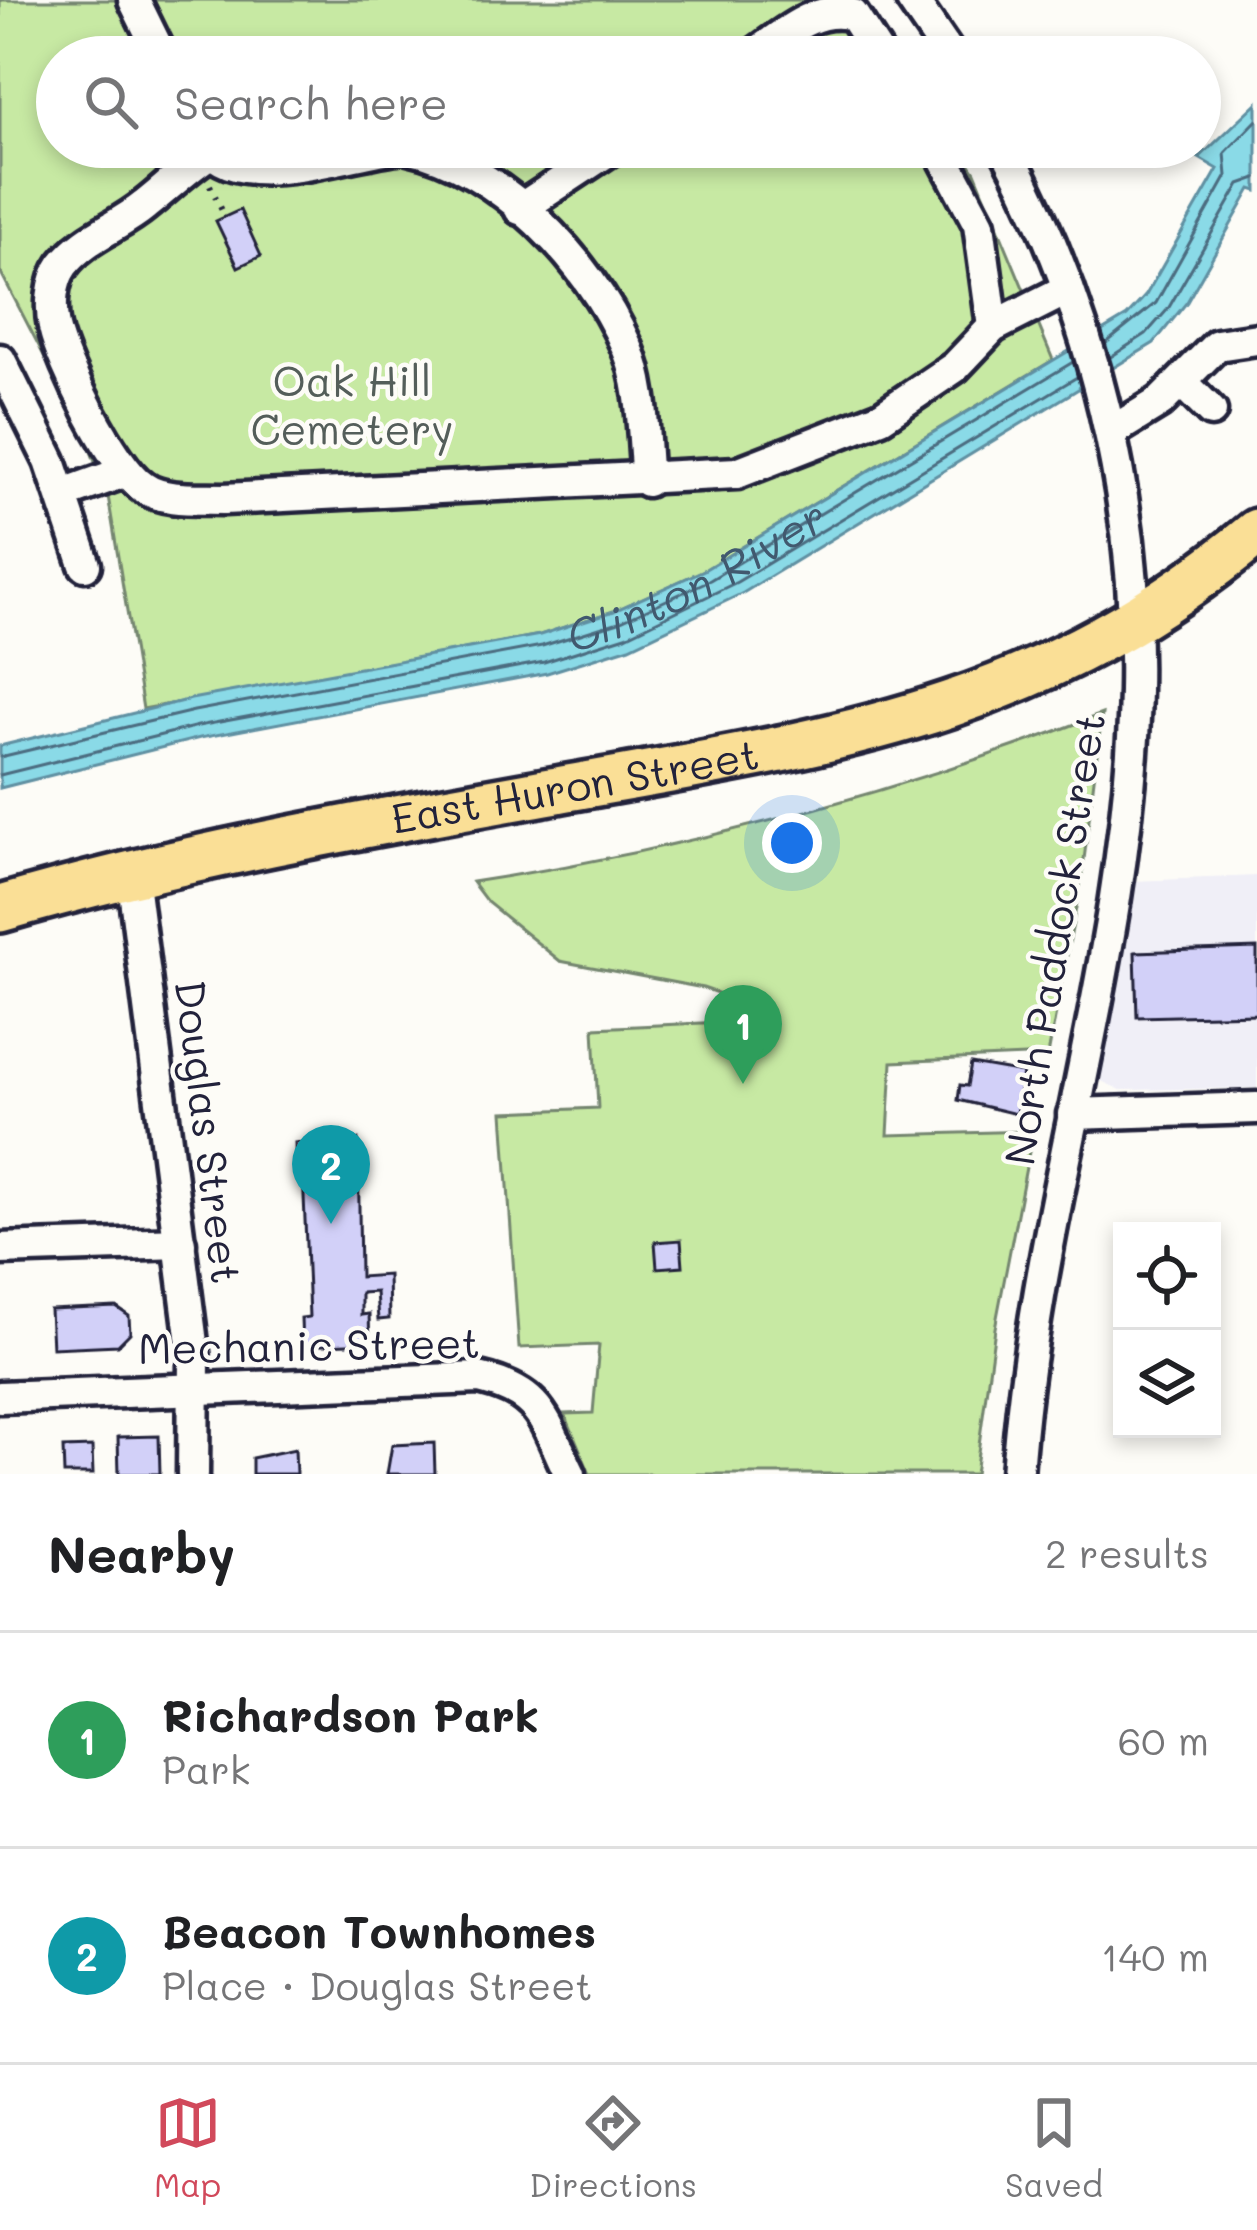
<!DOCTYPE html>
<meta charset="utf-8">
<style>
body{margin:0;font-family:Mali,sans-serif;background:#f6f6f6;color:#202124}
.controls{position:absolute;right:36px;bottom:36px;display:grid;overflow:hidden;border-radius:0px;box-shadow:0 6px 18px #0003}
.controls button{width:108px;height:108px;display:grid;place-items:center;padding:0;border:0;border-bottom:3px solid #e0e0e0;background:#fff;color:#202124;font:60px sans-serif}
.you{position:absolute;left:792px;top:843px;width:42px;height:42px;margin:-30px;border:9px solid #fff;border-radius:50%;background:#1a73e8;box-shadow:0 0 0 18px #1a73e833}
.badge{display:grid;place-items:center;width:78px;height:78px;border-radius:50%;background:#d1495b;color:#fff;font-size:39px;font-weight:700}
.pin{position:absolute;translate:-50% -99px;filter:drop-shadow(0 3px 6px #0008)}
.pin::after{content:'';position:absolute;top:63px;width:42px;height:36px;background:inherit;clip-path:polygon(0 0,100% 0,50% 100%)}
.list{margin:0;padding:0;list-style:none}
h2{display:flex;justify-content:space-between;align-items:center;height:156px;margin:0;padding:0 48px;font-size:51px}
h2 small{font-size:39px;font-weight:400;color:#757577}
.list li{display:grid;grid-template-columns:78px 1fr auto;gap:36px;align-items:center;box-sizing:border-box;height:216px;padding:0 48px;border-top:3px solid #e0e0e0}
.list b{display:block;font-size:45px;white-space:nowrap}
.list p{margin:0;font-size:39px;white-space:nowrap;color:#757577}
.list em{font-size:39px;font-style:normal;color:#757577}
.icon{flex:none;width:66px;height:66px;fill:none;stroke:currentColor;stroke-width:2;stroke-linecap:round;stroke-linejoin:round}
.map{position:relative;flex:none;width:1257px;height:1474px;overflow:hidden}
.search{position:absolute;background:#fff;box-shadow:0 6px 18px #0003;left:36px;right:36px;top:36px;height:132px;display:flex;align-items:center;gap:30px;box-sizing:border-box;padding:0 42px;border-radius:66px;color:#757577;font-size:45px}
.sheet{height:588px;background:#fff}
nav{display:flex;justify-content:space-around;align-items:center;box-sizing:border-box;height:168px;border-top:3px solid #e0e0e0;background:#fff;font-size:33px;color:#757577}
nav a{display:grid;justify-items:center;gap:6px}
nav .on{color:#d1495b}
.map>svg:first-child{display:block}
</style>
<div class="map">
<svg width="1257" height="1474" viewBox="0 0 1257 1474">
<rect width="100%" height="100%" fill="#fdfcf7"/>
<filter id="ink" filterUnits="userSpaceOnUse"><feTurbulence type="fractalNoise" baseFrequency=".00833" numOctaves="2"/><feDisplacementMap in="SourceGraphic" scale="24" xChannelSelector="R" yChannelSelector="G"/><feConvolveMatrix kernelMatrix="1 2 1 2 8 2 1 2 1" color-interpolation-filters="sRGB"/></filter>
<g filter="url(#ink)">
<polygon fill="#f0eff7" points="1257,876 1257,1088 1121,1090 1101,1081 1132,881"/>
<g fill="#c7e9a3" stroke="#74866f" stroke-width="3">
<polygon points="0,0 855,0 895,57 57,57 57,147 958,147 975,172 1053,360 704,570 614,611 540,635 143,709 108,496 84,433 0,271"/>
<path d="M1102 714 1082 876 1048 1055 892 1062 888 1135 1033 1131 995 1328 975 1474H590L565 1414 593 1413 599 1345 519 1348 503 1112 598 1108 594 1028 767 1020V1010L703 988 560 961 487 902 472 882C689 849 897 793 1102 714Z"/>
</g>
<polygon fill="#8adae7" stroke="#6090a2" stroke-width="3" points="1257,103 1257,191 1251,189 1187,302 1154,343 743,593 630,647 547,673 200,738 0,788 0,746 191,699 540,635 614,611 704,570 1127,316 1146,295 1218,169 1199,158"/>
<g fill="none" stroke-linecap="round" stroke-linejoin="round">
<g stroke="#4c6c80" stroke-width="3">
<polyline points="1105,344 1156,303 1227,176 1225,153 1257,120"/>
<polyline points="1109,358 1146,334 1168,309 1240,184 1257,178"/>
<path id="s1" d="M0 757 194 711 542 646 619 622 710 580 1073 362"/>
<polyline points="0,775 198,726 544,662 626,636 737,582 1077,377"/>
</g>
</g>
<g fill="#d2d0f8" stroke="#22223b" stroke-width="3">
<polygon points="240,210 261,256 238,267 216,221"/>
<polygon points="1257,948 1257,1014 1137,1017 1135,952"/>
<polygon points="971,1064 1023,1073 1016,1114 958,1100 960,1085 967,1086"/>
<polygon points="358,1140 360,1277 388,1275 389,1319 378,1320 376,1292 361,1293 361,1315 369,1314 370,1343 302,1346 301,1318 309,1317 303,1171 296,1172 295,1143"/>
<polygon points="681,1240 683,1266 657,1268 655,1242"/>
<polygon points="116,1307 129,1316 130,1333 118,1345 52,1348 50,1310"/>
<polygon points="159,1436 160,1474 119,1474 118,1437"/>
<polygon points="434,1443 435,1474 387,1474 392,1445"/>
<polygon points="92,1447 93,1474 64,1474 63,1448"/>
<polygon points="295,1449 296,1474 252,1474 252,1458"/>
</g>
<g fill="none" stroke-linecap="round" stroke-linejoin="round">
<defs>
<g id="minor">
<polyline points="134,0 162,57"/>
<polyline points="912,0 951,57"/>
<path d="M751 57C782 36 814 4 853 15L880 57"/>
<path d="M207 147C243 193 349 152 397 147"/>
<path d="M408 147C499 166 589 260 626 345 644 385 643 438 647 481"/>
<polyline points="938,147 979,224 993,327"/>
<path d="M1005 147C1094 314 1139 501 1135 691 1129 955 1035 1211 1017 1474"/>
<path d="M210 153C186 168 167 188 145 205 119 227 84 237 63 265 51 282 50 308 54 327 62 364 113 467 143 487 163 502 200 498 224 499L737 473 881 417 955 367 993 327 1068 289"/>
<polyline points="520,209 614,147"/>
<polyline points="0,360 50,461 85,565"/>
<polyline points="1182,382 1211,411"/>
<polyline points="1111,432 1160,402 1217,345 1257,339"/>
<polyline points="63,494 124,472"/>
<polyline points="132,874 194,1359 193,1474"/>
<polyline points="1073,1114 1257,1108"/>
<polyline points="0,1249 180,1243"/>
<path d="M0 1397 479 1378C544 1393 544 1421 570 1474"/>
</g>
<g id="highway">
<path id="s2" d="M0 909C181 856 366 824 551 791 825 742 1034 718 1257 532"/>
</g>
</defs>
<use href="#minor" stroke="#22223b" stroke-width="39"/>
<use href="#highway" stroke="#22223b" stroke-width="54"/>
<polyline stroke="#22223b" stroke-width="6" stroke-dasharray="3 9" stroke-linecap="butt" points="210,185 225,217"/>
<use href="#minor" stroke="#fdfcf7" stroke-width="30"/>
<use href="#highway" stroke="#fadf96" stroke-width="45"/>
</g>
</g>
<g text-anchor="middle" stroke-width="9" stroke-linejoin="round" paint-order="stroke">
<g font-size="42" fill="#545e5a" stroke="#fdfcf7">
<text x="352" y="397">Oak Hill<tspan x="352" dy="48">Cemetery</tspan></text>
</g>
<g font-size="42" fill="#22223b" stroke="#fdfcf7">
<text dy="15" stroke="none"><textPath href="#s2" startOffset="588">East Huron Street</textPath></text>
<text transform="translate(1055 939) rotate(-81)" y="15">North Paddock Street</text>
<text transform="translate(208 1132) rotate(83)" y="15">Douglas Street</text>
<text transform="translate(309 1346) rotate(-1)" y="15">Mechanic Street</text>
</g>
<g font-size="45" font-style="italic" fill="#41596f" stroke="#fdfcf7">
<text dy="16" stroke="none"><textPath href="#s1" startOffset="723">Clinton River</textPath></text>
</g>
</g>
</svg>
<div class="controls">
<button><svg class="icon" aria-label="locate" viewBox="0 0 24 24"><circle cx="12" cy="12" r="6"/><path d="M12 2v4M12 18v4M2 12h4M18 12h4"/></svg></button>
<button><svg class="icon" aria-label="layers" viewBox="0 0 24 24"><path d="M12 4l9 5-9 5-9-5zM3 14l9 5 9-5"/></svg></button>
</div>
<div class="you"></div>
<div class="pin badge" style="left:743px;top:1084px;background:#2e9e5b">1</div>
<div class="pin badge" style="left:331px;top:1224px;background:#0f9aa8">2</div>
<div class="search"><svg class="icon" aria-label="search" viewBox="0 0 24 24"><circle cx="10" cy="10" r="6"/><path d="M15 15l6 6"/></svg>Search here</div>
</div>
<section class="sheet">
<h2>Nearby<small>2 results</small></h2>
<ul class="list">
<li><span class="badge" style="background:#2e9e5b">1</span><div><b>Richardson Park</b><p>Park</p></div><em>60 m</em></li>
<li><span class="badge" style="background:#0f9aa8">2</span><div><b>Beacon Townhomes</b><p>Place · Douglas Street</p></div><em>140 m</em></li>
</ul>
</section>
<nav>
<a class="on"><svg class="icon" aria-label="map" viewBox="0 0 24 24"><path d="M3 6l6-2 6 2 6-2v14l-6 2-6-2-6 2zM9 4v14M15 6v14"/></svg>Map</a>
<a><svg class="icon" aria-label="directions" viewBox="0 0 24 24"><path d="M12 3l9 9-9 9-9-9zM9 14v-3h6M13 9l2 2-2 2"/></svg>Directions</a>
<a><svg class="icon" aria-label="saved" viewBox="0 0 24 24"><path d="M7 4h10v16l-5-4-5 4z"/></svg>Saved</a>
</nav>
